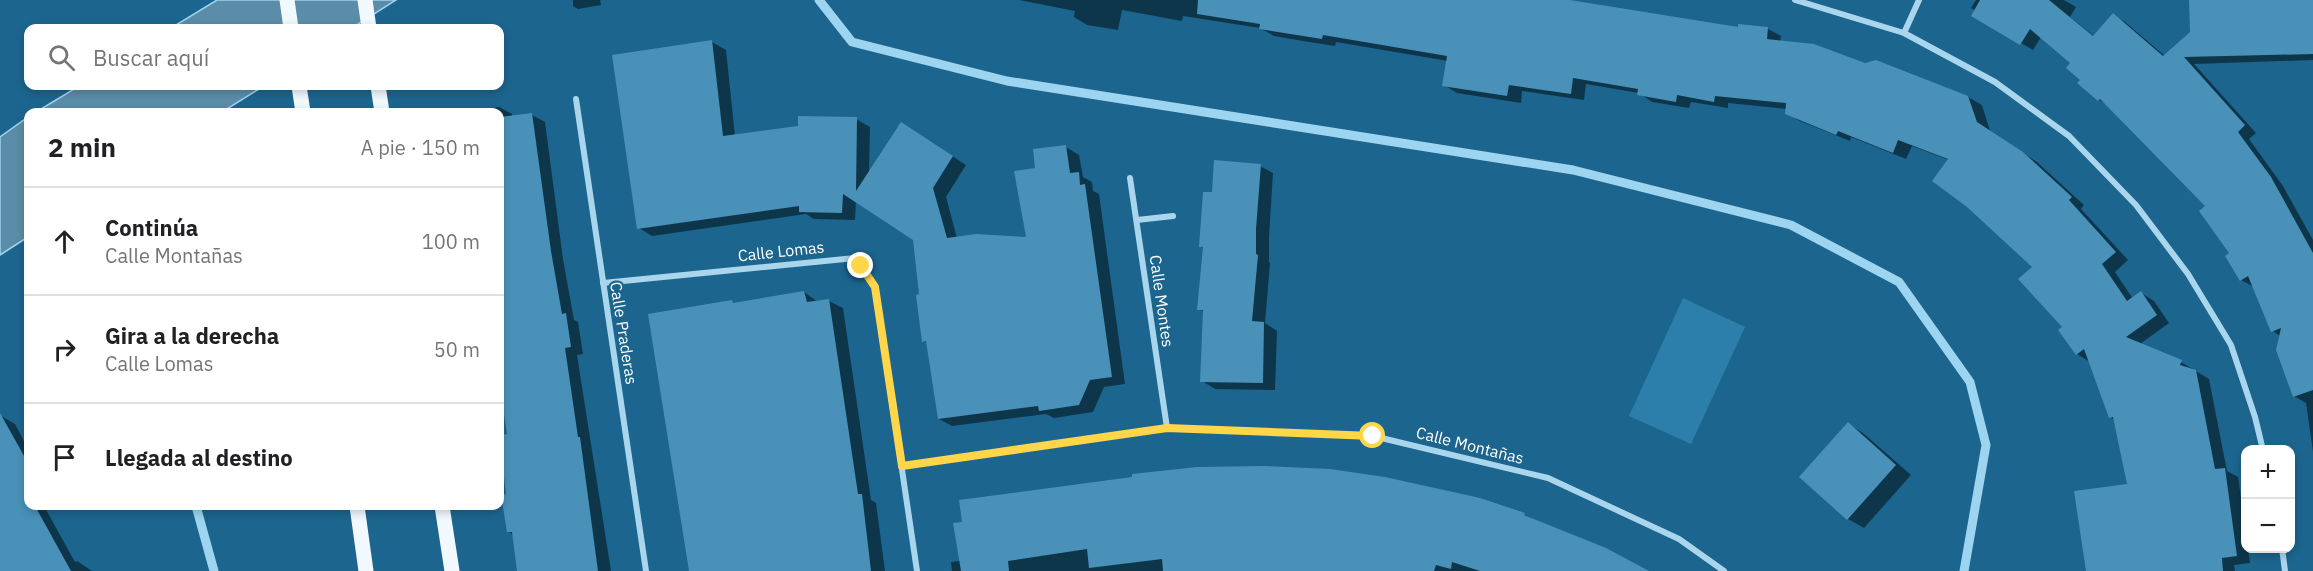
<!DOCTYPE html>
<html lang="es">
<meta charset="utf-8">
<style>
body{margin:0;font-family:"IBM Plex Sans",sans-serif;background:#f2f2f2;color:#202124}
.controls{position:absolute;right:18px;bottom:18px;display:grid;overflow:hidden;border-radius:12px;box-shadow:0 3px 9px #0003}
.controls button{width:54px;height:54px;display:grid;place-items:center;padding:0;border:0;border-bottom:2px solid #e0e0e0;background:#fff;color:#202124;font:30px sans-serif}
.stop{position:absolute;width:18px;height:18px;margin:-14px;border:4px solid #ffd54a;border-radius:50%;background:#fff}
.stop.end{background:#ffd54a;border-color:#fff;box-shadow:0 2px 6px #0008}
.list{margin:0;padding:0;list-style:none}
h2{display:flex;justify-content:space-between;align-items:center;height:78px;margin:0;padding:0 24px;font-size:26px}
h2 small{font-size:20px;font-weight:400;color:#757577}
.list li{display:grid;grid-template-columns:39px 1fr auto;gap:18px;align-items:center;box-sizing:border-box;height:108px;padding:0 24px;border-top:2px solid #e0e0e0}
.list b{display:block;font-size:22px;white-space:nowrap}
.list p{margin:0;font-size:20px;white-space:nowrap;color:#757577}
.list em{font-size:20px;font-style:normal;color:#757577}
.icon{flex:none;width:33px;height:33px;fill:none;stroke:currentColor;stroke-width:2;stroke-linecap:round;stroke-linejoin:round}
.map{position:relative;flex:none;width:2313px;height:571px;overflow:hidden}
.search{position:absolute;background:#fff;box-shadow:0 3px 9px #0003;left:24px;top:24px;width:480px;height:66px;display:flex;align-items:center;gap:15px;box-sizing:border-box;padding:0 21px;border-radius:12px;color:#757577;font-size:22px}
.panel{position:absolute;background:#fff;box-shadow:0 3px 9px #0003;left:24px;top:108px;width:480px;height:402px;border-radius:12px}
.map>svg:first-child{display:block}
</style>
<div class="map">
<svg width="2313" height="571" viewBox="0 0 2313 571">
<rect width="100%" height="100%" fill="#1c658e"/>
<polygon fill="#2c7faa" points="1683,298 1745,327 1691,444 1629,416"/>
<g fill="#5b8da9" stroke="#9dd4ef" stroke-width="1.5">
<polygon points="217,0 396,0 352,28 171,28"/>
<polygon points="79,86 264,86 222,112 36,112"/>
<polygon points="28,117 28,237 0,255 0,137"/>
</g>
<g fill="#0007">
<polygon points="573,0 600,0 601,5 578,9 573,6"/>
<polygon points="1019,0 1563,0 1739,29 1768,29 1781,36 1780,42 1865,64 1968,97 1982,105 1990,131 2037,162 2084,205 2081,209 2128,260 2115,272 2133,299 2141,293 2154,301 2169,323 2140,344 2181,362 2209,379 2227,471 2238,477 2246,532 2246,548 2248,548 2250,563 2234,565 2235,571 2088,571 2128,485 2115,420 2110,417 2090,362 2077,354 2035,267 1949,160 1912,146 1906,159 1851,137 1850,141 1800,121 1786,113 1787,109 1728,103 1728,108 1691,102 1689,108 1652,102 1639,93 1586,84 1584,100 1522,91 1521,103 1457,93 1444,85 1448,61 1336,42 1335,46 1309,42 1274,36 1260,28 1183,16 1182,21 1122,10 1118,30 1087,25 1074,17 1075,11"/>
<polygon points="1976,0 2064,0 2076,7 2070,17 2094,36 2113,15 2125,22 2165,56 2192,33 2191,0 2313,0 2313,60 2194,64 2256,133 2249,139 2283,186 2313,240 2313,452 2306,403 2294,396 2280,336 2273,331 2254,287 2241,280 2232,254 2207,206 2108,105 2099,100 2082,80 2072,63 2041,37 2033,50 1973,15 1976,11 1971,8"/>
<polygon points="712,42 726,50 735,136 856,119 870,127 869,173 915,132 966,165 946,197 957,238 1028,239 1037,169 1066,147 1079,155 1083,177 1092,182 1093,191 1099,194 1125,384 1104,387 1093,412 1054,418 1046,414 952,426 939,419 928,343 924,341 914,239 856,201 855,220 814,219 806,214 652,236 639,228"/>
<polygon points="499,107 512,114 512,117 532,115 545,122 563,259 574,320 578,322 583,354 577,355 611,571 519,571 513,535 508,531 508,495 500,436 508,435 500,379 500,112 471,112 471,111"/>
<polygon points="1260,166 1273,173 1269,237 1269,262 1270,263 1265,323 1277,331 1275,390 1215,389 1202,381 1204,312 1199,309 1204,248 1200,246 1213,194"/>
<polygon points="804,292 818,302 829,301 843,308 871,500 876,503 885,571 690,571 732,302 736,304"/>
<polygon points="1,416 15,424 28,449 28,506 44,506 75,562 77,561 92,571 0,571"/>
<polygon points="1848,424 1863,433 1911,475 1864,528 1848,519"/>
<polygon points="1479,500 1525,515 1646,571 952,571 951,562"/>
</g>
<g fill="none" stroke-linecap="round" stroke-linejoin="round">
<g stroke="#9dd4ef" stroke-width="9">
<polyline points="819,0 852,42 1007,81 1573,170 1791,225 1899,282 1970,382 1986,445 1964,571"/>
<polyline points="196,506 214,571"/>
</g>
</g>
<g fill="#4991b8">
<polygon points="1198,0 1570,0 1738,27 1738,24 1768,27 1767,39 1814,44 1865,63 1876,60 1968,96 1977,122 2023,152 2072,197 2069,200 2116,252 2102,264 2127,301 2141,291 2157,315 2126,337 2182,360 2180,365 2196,370 2215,469 2225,468 2237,556 2222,558 2223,571 2086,571 2074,491 2127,484 2113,417 2109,418 2084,349 2076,355 2058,330 2062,327 2018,279 2032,267 1967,207 1932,181 1948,159 1898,140 1893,153 1838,131 1836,135 1785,114 1786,103 1715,96 1714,102 1677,95 1676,102 1637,95 1638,89 1573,78 1571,94 1509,85 1507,96 1442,86 1447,56 1323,35 1322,39 1259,29 1260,24 1197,14"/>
<polygon points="1980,0 2049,0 2093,36 2113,13 2163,56 2190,32 2189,0 2313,0 2313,54 2184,57 2245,125 2238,132 2271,177 2313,253 2313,390 2293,397 2276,350 2281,328 2271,332 2248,276 2240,281 2225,256 2229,253 2199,211 2205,206 2100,99 2098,101 2077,83 2080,80 2066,68 2070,63 2030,29 2020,45 1971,16"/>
<polygon points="712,40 723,136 798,126 798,116 857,117 856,191 901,122 953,156 933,188 947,238 976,234 1026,237 1014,171 1035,168 1033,149 1066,145 1070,173 1079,172 1080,185 1085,184 1112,377 1090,380 1079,405 1039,411 1038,406 938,419 926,341 922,342 916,295 919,294 913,240 843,194 842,213 799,212 799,206 637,229 612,55"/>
<polygon points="532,113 551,251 562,314 566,313 571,347 565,348 578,437 580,437 598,571 517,571 512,532 507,532 501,495 506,494 500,445 500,435 507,434 500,388 500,117"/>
<polygon points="1214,160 1261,164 1256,229 1256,254 1258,255 1252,321 1264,322 1263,383 1200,382 1203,310 1197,310 1203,247 1199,247 1203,192 1212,192"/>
<polygon points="804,291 807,302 829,299 858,494 862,494 871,571 689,571 648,314 732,300 733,303"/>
<polygon points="0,413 28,463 28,506 35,506 71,571 0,571"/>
<polygon points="1848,422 1896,465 1847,520 1799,477"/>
<polygon points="1264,466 1330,469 1385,477 1480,498 1525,513 1524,515 1606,548 1649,571 1480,571 1452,562 1451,569 1436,565 1434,571 1163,571 1162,559 1089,568 1087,549 1008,561 1009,571 961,571 953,523 962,522 959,500 1132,477 1132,474 1197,467"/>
</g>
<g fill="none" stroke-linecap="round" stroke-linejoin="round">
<g stroke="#aad6ed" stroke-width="6">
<polyline points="1795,0 1904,33 1995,82 2069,136 2136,205 2188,274 2231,345 2255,417 2263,450"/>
<polyline points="1904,33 1919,0"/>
<polyline points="576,99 646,571"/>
<polyline points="1130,178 1167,428"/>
<polyline points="1137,220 1173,216"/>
<polyline points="603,283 855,258 875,287 917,571"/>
<polyline points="901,466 1167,428 1373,436 1548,478 1679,539 1724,571"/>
<polyline points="2282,548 2285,571"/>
</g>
<g stroke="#f1f9ff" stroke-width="15">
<polyline points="287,0 291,28"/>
<polyline points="365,0 369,28"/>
<polyline points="299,86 303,112"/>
<polyline points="378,86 382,112"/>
<polyline points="357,506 366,571"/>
<polyline points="442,506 452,571"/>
</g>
</g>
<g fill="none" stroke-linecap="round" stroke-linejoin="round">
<polyline stroke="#ffd54a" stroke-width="8" points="861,266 875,287 902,466 1167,428 1373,436"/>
</g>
<g text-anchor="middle" stroke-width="4.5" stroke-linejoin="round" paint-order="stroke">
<g font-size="16" fill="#fff" stroke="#1c658e">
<text transform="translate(781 251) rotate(-6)" y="6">Calle Lomas</text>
<text transform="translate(1162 301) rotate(82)" y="6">Calle Montes</text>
<text transform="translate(624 333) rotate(81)" y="6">Calle Praderas</text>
<text transform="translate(1470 445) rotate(14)" y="6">Calle Montañas</text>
</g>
</g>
</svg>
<div class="controls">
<button>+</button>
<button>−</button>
</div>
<div class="stop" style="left:1373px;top:436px"></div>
<div class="stop end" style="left:861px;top:266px"></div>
<div class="search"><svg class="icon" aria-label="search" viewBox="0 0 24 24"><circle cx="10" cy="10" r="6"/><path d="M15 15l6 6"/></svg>Buscar aquí</div>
<section class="panel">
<h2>2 min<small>A pie · 150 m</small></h2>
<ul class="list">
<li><svg class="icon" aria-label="ahead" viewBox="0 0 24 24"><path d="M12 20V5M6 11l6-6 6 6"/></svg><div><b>Continúa</b><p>Calle Montañas</p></div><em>100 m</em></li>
<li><svg class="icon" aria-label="right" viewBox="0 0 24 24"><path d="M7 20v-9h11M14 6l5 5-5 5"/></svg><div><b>Gira a la derecha</b><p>Calle Lomas</p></div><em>50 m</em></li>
<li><svg class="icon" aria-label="arrive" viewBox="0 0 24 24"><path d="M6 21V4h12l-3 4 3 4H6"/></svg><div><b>Llegada al destino</b></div></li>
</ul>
</section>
</div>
